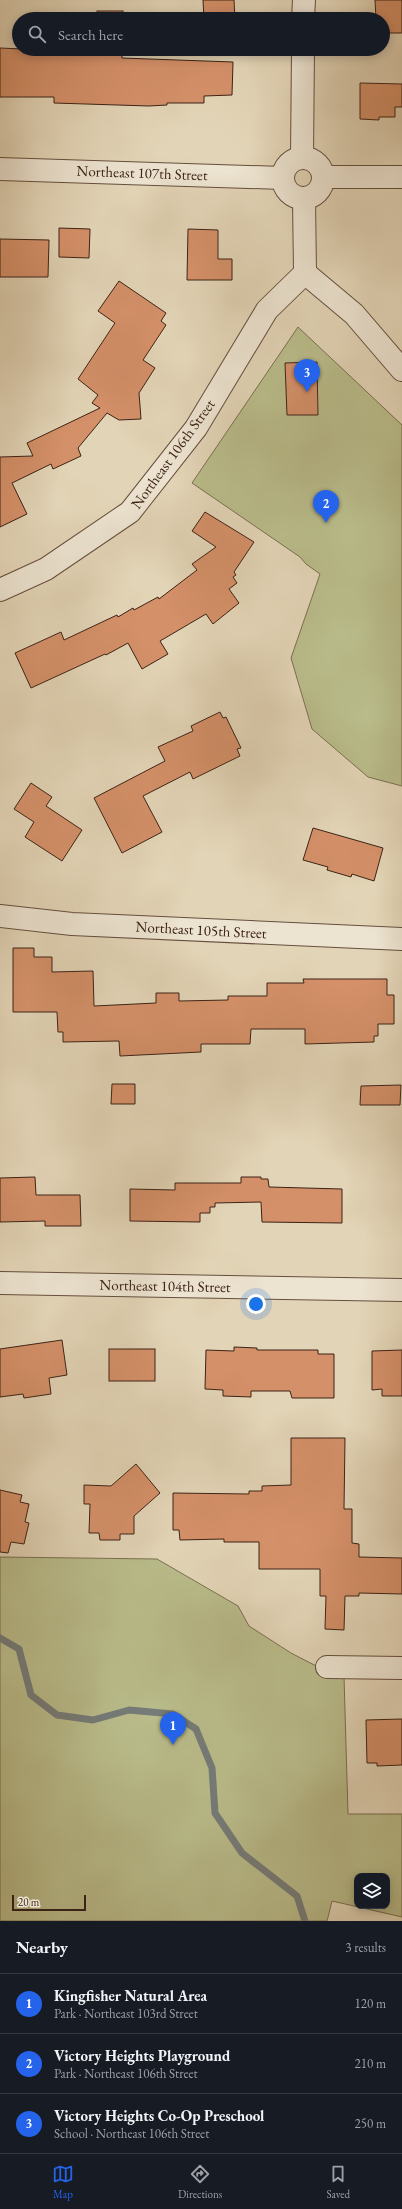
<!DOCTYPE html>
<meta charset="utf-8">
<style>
body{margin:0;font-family:"EB Garamond",serif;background:#20242c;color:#f1f3f6}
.controls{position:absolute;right:12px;bottom:12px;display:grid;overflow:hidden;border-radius:8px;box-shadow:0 2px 10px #0003}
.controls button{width:36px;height:36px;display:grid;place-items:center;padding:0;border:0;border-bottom:1px solid #363941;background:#171b24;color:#f1f3f6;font:20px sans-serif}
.scale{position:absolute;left:12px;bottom:10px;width:74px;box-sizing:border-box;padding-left:4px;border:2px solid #3c2316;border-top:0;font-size:11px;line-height:14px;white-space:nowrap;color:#3c2316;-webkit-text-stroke:3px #ece3d0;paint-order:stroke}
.you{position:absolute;left:256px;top:1304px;width:14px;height:14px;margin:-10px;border:3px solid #fff;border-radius:50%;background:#1a73e8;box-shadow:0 0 0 6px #1a73e833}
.badge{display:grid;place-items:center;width:26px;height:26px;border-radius:50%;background:#2563eb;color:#fff;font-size:13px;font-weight:700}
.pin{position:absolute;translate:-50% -33px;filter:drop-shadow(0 1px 2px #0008)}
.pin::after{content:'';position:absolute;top:21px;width:14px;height:12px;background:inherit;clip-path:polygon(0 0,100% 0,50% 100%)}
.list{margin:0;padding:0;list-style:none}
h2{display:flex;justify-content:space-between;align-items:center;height:52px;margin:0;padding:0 16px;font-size:17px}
h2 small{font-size:13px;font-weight:400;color:#9ea1a6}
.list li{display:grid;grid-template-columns:26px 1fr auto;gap:12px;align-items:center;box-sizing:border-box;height:60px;padding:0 16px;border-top:1px solid #363941}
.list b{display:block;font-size:15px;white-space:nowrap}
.list p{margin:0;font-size:13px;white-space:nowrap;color:#9ea1a6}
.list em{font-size:13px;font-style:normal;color:#9ea1a6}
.icon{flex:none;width:22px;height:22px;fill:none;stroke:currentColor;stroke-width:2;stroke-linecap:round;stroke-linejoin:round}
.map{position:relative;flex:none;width:402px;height:1921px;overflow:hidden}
.search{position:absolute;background:#171b24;box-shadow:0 2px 10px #0003;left:12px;right:12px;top:12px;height:44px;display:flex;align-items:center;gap:10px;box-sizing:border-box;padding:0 14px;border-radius:22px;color:#9ea1a6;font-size:15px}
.sheet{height:232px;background:#171b24}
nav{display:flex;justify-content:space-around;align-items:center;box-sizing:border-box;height:56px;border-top:1px solid #363941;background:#171b24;font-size:11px;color:#9ea1a6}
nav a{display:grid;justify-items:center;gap:2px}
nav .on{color:#2563eb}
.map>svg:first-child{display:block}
</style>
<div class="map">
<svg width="402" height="1921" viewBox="0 0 402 1921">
<rect width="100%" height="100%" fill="#e2d4b6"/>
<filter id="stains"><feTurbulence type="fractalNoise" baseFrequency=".005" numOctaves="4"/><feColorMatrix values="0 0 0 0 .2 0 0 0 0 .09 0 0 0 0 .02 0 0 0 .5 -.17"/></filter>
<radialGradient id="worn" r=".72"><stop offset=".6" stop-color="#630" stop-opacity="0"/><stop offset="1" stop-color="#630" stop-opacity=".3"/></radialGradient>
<g fill="#b9bb8a" stroke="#7a6f50" fill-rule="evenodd">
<polygon points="298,327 402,425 402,786 368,777 312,729 291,658 320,574 306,564 300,557 192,483"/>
<path d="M0 1557 157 1559 238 1606 249 1626 291 1653 326 1671 344 1676 348 1814H402V1917L332 1901 327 1921H0ZM357 1876H387V1906H357Z"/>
</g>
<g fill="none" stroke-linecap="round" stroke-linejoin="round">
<polyline stroke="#757b78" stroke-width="7" points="0,1638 19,1649 31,1695 57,1715 93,1720 129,1710 173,1714 196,1729 212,1768 215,1813 242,1853 297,1896 305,1921"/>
</g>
<g fill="#d49069" stroke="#3c2316">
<polygon points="203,0 234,0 235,19 204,19"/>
<polygon points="375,0 402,0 402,33 383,33 383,19 376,19"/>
<rect x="97" y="11" width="26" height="8"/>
<polygon points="0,48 23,49 23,53 97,55 97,49 122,49 122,58 233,62 232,95 204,96 204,103 167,103 167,105 149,106 54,103 54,97 0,97"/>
<polygon points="360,83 402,84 402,107 395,107 395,117 379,117 379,120 360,119"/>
<polygon points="59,228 90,229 89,258 59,257"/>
<polygon points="188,229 218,230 218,259 232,259 232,280 187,280"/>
<polygon points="0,239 49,240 48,277 0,277"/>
<polygon points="119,281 166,313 161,321 166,325 143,360 155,368 139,393 141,419 119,420 107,413 78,448 81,456 53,469 51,464 12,483 27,514 0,527 0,457 33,456 27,443 100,408 92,403 98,395 78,379 115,323 98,311"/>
<polygon points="317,362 318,415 287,415 285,363"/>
<polygon points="205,512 254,542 234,572 236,575 233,577 237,583 229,589 239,603 213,624 206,614 160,641 168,654 142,669 128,643 106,655 105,654 31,688 15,653 61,632 64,640 117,615 118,617 133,608 134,610 158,597 159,599 197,570 192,564 216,547 192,531"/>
<polygon points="220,712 223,718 226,717 241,748 237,749 240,756 193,779 190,772 143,796 162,832 122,853 94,798 165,761 158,747 193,731 191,726"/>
<polygon points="31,783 52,797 46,806 82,830 62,861 25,837 34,822 14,809"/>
<polygon points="313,828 383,848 374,881 352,874 351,877 327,870 328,867 303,860"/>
<polygon points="13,948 34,948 34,957 52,957 52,972 93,971 94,1006 156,1003 156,993 179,993 179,1001 228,1000 228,996 267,996 267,983 304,983 303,979 387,979 387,995 394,995 394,1024 378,1024 378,1036 374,1036 374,1042 305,1044 305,1029 251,1029 250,1044 201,1044 201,1052 120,1056 119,1041 63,1042 63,1032 58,1032 57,1012 13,1012"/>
<polygon points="112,1084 135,1084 135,1104 111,1104"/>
<polygon points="401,1085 400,1105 360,1105 361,1086"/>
<polygon points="35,1177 36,1195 80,1195 81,1226 45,1226 45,1221 0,1222 0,1178"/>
<polygon points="241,1177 261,1177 261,1179 268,1179 269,1187 342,1189 342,1223 262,1222 261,1202 215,1203 215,1207 210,1207 210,1213 200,1213 200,1222 130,1221 130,1189 175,1190 175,1183 241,1183"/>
<polygon points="62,1340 67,1375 49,1378 51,1394 24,1398 23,1394 0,1397 0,1349"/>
<polygon points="234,1347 257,1348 257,1350 318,1350 318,1354 334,1354 334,1398 292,1398 290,1391 251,1391 251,1397 223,1396 223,1390 205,1389 206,1350 234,1351"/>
<rect x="109" y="1349" width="46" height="32"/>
<polygon points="402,1350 402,1396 382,1396 382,1389 372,1390 372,1351"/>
<polygon points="291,1438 345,1438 344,1509 352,1509 352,1543 359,1544 359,1557 402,1558 402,1594 359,1593 359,1596 345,1596 344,1630 325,1629 326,1596 320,1596 320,1569 259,1569 259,1542 224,1542 224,1539 180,1540 179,1530 173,1530 173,1493 249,1494 249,1491 262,1491 262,1486 291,1485"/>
<polygon points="136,1464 160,1493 134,1516 134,1534 120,1534 120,1540 100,1540 99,1533 89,1533 90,1504 84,1504 84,1485 111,1486"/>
<polygon points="0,1490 22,1495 20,1502 29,1504 25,1522 29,1523 24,1544 11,1542 8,1553 0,1552"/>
<polygon points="402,1719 402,1765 377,1766 377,1763 367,1763 366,1720"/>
</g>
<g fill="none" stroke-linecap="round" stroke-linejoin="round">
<defs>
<g id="street">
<polyline points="303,19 304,0"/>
<circle cx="303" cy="178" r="20"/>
<polyline points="302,158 303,49"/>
<polyline points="0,169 283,178"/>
<polyline points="324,177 402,177"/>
<polyline points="304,198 305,273"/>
<polyline points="305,273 354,314 402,370"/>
<polyline points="0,590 46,569 130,512 196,428 267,310 305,273"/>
<polyline points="0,916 72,924 402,939"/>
<polyline points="0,1283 402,1290"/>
<polyline points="327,1667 402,1668"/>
</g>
</defs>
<use href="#street" stroke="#664f3e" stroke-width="24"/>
<use href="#street" stroke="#ece3d0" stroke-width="22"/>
</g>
<g text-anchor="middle" stroke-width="3" stroke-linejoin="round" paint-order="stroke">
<g font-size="15" fill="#3c2316" stroke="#ece3d0">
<text transform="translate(142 173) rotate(2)" y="5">Northeast 107th Street</text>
<text transform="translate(173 454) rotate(-54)" y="5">Northeast 106th Street</text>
<text transform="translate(201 930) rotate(3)" y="5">Northeast 105th Street</text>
<text transform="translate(165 1286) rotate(1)" y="5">Northeast 104th Street</text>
</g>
</g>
<rect width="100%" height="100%" filter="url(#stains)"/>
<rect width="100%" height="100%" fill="url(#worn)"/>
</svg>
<div class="controls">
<button><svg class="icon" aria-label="layers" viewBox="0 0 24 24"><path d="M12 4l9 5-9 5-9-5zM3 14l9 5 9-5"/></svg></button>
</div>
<div class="scale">20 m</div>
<div class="you"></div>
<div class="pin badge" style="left:173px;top:1745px">1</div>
<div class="pin badge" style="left:326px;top:523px">2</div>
<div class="pin badge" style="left:307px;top:392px">3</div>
<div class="search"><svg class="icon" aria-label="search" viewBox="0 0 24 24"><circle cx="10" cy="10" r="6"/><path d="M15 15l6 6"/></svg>Search here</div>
</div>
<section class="sheet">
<h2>Nearby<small>3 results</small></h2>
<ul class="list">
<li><span class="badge">1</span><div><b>Kingfisher Natural Area</b><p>Park · Northeast 103rd Street</p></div><em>120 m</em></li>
<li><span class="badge">2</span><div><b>Victory Heights Playground</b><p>Park · Northeast 106th Street</p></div><em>210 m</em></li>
<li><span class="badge">3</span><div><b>Victory Heights Co-Op Preschool</b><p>School · Northeast 106th Street</p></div><em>250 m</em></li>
</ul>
</section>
<nav>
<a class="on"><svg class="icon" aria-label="map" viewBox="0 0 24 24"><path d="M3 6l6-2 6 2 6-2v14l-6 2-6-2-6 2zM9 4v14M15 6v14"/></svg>Map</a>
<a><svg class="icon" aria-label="directions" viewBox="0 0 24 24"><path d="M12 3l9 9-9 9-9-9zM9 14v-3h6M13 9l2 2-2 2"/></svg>Directions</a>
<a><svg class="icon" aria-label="saved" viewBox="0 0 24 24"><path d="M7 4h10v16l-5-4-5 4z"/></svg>Saved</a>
</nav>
